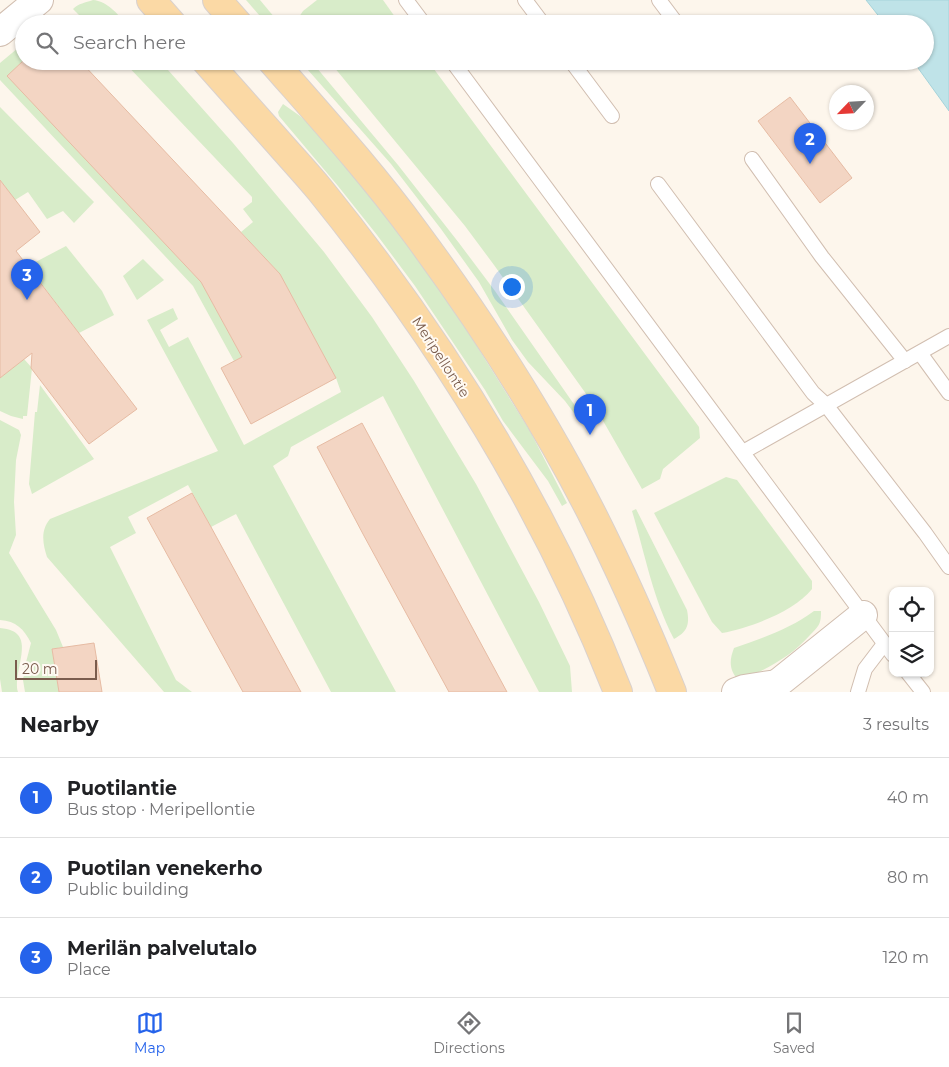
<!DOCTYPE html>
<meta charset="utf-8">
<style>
body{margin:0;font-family:Montserrat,sans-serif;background:#f6f6f6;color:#202124}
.controls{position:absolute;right:15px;bottom:15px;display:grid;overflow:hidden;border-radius:10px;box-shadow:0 1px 4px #0004}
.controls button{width:45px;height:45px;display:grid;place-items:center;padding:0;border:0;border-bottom:1px solid #e0e0e0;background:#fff;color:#202124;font:25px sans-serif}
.compass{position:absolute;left:829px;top:85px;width:45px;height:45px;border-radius:50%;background:#fff;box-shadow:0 1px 4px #0004;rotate:245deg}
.scale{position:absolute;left:15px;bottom:12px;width:82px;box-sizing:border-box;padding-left:5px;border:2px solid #7a5c4d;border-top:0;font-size:14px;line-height:18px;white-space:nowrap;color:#7a5c4d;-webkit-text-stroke:4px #fffaf3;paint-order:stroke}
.you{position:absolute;left:511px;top:286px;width:18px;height:18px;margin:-12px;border:4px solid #fff;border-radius:50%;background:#1a73e8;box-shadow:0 0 0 8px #1a73e833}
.badge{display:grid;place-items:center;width:32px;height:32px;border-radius:50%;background:#2563eb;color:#fff;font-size:16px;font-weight:700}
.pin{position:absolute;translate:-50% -41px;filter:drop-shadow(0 1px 2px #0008)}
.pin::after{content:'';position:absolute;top:26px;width:18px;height:15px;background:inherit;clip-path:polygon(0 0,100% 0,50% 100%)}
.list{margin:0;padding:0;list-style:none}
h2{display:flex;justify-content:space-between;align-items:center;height:65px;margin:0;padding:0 20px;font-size:21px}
h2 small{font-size:16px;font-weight:400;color:#757577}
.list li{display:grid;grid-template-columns:32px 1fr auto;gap:15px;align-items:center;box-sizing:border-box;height:80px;padding:0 20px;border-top:1px solid #e0e0e0}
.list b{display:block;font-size:19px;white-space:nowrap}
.list p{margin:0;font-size:16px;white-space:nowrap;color:#757577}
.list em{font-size:16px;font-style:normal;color:#757577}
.icon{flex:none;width:28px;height:28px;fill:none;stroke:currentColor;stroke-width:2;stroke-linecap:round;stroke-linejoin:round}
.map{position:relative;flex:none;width:949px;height:692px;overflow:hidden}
.search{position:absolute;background:#fff;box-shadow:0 1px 4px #0004;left:15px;right:15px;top:15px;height:55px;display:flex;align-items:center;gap:12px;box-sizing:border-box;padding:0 18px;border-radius:28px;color:#757577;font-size:19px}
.sheet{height:305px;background:#fff}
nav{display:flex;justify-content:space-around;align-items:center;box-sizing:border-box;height:70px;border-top:1px solid #e0e0e0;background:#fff;font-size:14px;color:#757577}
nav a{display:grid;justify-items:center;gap:2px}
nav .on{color:#2563eb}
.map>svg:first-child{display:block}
</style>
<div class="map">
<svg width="949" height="692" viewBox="0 0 949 692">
<rect width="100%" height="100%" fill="#fdf6ec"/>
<g fill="#d8ecc9">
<path d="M93 0C107 1 118 14 126 24H88L73 9C79 3 85 3 93 0Z"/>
<polygon points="246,0 260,0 280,24 267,24"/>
<polygon points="317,0 383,0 400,24 300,24 299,17 303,11"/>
<polygon points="24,43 24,60 8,76 201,282 242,357 234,361 193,286 0,80 0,63"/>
<path d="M123 61H160L233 143 324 252 372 317 414 381 476 484 539 602 570 666 572 692H539L383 396 291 447 288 456 273 466 396 692H331L236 514 211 527 188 485 128 517 136 533 110 547 176 680 192 692H164L47 557C43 544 40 531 50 519L218 451 147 320 173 308 178 319 160 330 169 347 188 337 244 445 341 392 336 378 280 274 241 232 253 222 243 209 252 202V197Z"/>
<polygon points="300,61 311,61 398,165 459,243 495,291 578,410 574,413 565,401 528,362 512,340 479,282 441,229 391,164"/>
<polygon points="329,61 428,61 699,427 700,438 663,469 660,479 642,489 594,405 494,265 465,226"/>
<polygon points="283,104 300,116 316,130 397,231 435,283 473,340 530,431 567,503 562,506 548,481 503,421 485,390 415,286 377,235 338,186 279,116 278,112"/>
<polygon points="0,107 94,202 74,223 63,211 47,219 28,192 15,200 0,180"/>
<polygon points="66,246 102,291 114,315 79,333 28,266"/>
<polygon points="143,259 164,280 137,300 123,276"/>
<polygon points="24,359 32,368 27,416 23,416 23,419 11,416 0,411 0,378"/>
<polygon points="40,385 94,459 32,494 29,484 35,412 37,412"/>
<path d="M0 420 19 430 21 435 16 460 14 502 16 535 9 553 56 630 63 647 52 649 59 692H25L23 680 24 670 31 643C24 629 16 621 0 620Z"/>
<path d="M726 477 737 480 812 581V589C795 611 750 628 722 633L712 622 654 513Z"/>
<path d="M636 509 687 610C690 625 687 632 674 639 653 599 645 554 632 511Z"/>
<path d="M814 611H821C821 616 821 622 818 626 816 629 813 632 810 635 791 657 765 670 739 681 729 670 729 661 734 648 762 638 790 629 814 611Z"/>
<path d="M0 628C40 631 12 669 18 692H2L0 679Z"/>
</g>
<polygon fill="#bfe3e8" stroke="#a5d3da" points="866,0 949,0 949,111 913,61 925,61 925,24 885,24"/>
<g fill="#f3d5c3" stroke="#e6bba3">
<polygon points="23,61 80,61 280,274 336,378 251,424 221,368 242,357 201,282 7,76"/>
<polygon points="790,97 852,178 820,203 758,121"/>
<polygon points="0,180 40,232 16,251 137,409 89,444 31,368 32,353 0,378"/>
<polygon points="362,423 507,692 449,692 363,534 317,447"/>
<polygon points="192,493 211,527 301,692 243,692 147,518"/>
<polygon points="94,643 102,692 59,692 52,649"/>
</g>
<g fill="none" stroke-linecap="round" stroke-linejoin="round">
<defs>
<g id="service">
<polyline points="406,0 424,24"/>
<polyline points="525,0 543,24"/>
<polyline points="659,0 677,24"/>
<polyline points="452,61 893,655"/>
<polyline points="571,61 612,116"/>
<polyline points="752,159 822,257 905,361"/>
<polyline points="658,184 813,393 826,405 925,533 949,567"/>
<polyline points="920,353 949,393"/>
<polyline points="743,452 949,336"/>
<polyline points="908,673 923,692"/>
<polyline points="858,692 865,669 884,644"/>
</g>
<g id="minor">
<polyline points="0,32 39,0"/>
<polyline points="736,692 744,689 777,684"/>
<polyline points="771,692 777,684 863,615"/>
</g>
<g id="primary">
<polyline points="151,0 172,24"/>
<polyline points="217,0 238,24"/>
<path d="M206 61C230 88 253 114 277 141 291 157 306 173 320 190 442 341 547 510 618 692"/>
<path d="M272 61C321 117 371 172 415 232 480 320 540 412 590 510 620 569 647 630 672 692"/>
</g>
</defs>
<use href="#service" stroke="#d1beb0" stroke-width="16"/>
<use href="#minor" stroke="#d1beb0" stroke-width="30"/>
<use href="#primary" stroke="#dad1cd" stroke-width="30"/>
<use href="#service" stroke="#fff" stroke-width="14"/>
<use href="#minor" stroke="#fff" stroke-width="28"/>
<use href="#primary" stroke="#fbd9a5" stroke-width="28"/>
</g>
<g text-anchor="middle" stroke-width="4" stroke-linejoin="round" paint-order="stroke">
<g font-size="14" fill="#7a5c4d" stroke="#fffaf3">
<text transform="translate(441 357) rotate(57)" y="5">Meripellontie</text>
</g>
</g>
</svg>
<div class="controls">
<button><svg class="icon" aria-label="locate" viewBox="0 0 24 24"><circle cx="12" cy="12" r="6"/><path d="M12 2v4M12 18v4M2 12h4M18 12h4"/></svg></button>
<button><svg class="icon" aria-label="layers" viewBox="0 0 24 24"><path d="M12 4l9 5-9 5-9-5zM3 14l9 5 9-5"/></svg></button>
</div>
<svg class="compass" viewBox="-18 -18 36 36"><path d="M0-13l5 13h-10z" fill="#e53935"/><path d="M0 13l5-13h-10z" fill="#757577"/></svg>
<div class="scale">20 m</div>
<div class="you"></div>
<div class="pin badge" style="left:590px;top:435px">1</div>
<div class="pin badge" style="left:810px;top:164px">2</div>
<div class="pin badge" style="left:27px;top:300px">3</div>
<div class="search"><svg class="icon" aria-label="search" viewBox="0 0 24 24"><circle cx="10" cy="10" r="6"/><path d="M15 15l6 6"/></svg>Search here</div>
</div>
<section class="sheet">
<h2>Nearby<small>3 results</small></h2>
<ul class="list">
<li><span class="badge">1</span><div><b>Puotilantie</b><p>Bus stop · Meripellontie</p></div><em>40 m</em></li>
<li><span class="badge">2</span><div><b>Puotilan venekerho</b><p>Public building</p></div><em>80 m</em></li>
<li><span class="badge">3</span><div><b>Merilän palvelutalo</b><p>Place</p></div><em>120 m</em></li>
</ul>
</section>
<nav>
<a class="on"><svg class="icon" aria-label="map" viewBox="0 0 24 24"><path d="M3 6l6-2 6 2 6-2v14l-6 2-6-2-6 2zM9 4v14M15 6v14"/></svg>Map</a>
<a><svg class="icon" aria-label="directions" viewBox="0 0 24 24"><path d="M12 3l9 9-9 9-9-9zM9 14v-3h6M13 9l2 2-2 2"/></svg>Directions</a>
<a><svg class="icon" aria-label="saved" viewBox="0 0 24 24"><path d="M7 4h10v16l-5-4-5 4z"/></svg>Saved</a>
</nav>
